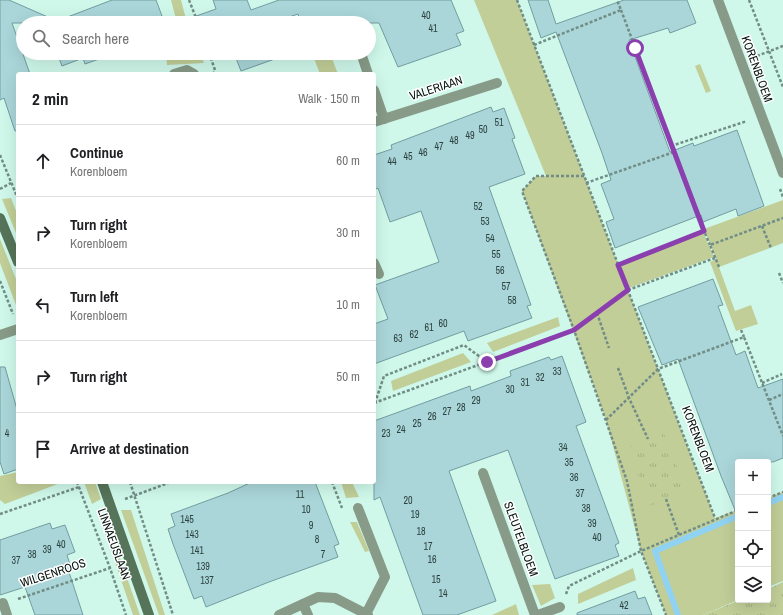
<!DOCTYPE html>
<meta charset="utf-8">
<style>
body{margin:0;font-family:"Archivo Narrow",sans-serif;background:#f6f6f6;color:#202124}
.controls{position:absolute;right:12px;bottom:12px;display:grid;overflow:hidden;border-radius:4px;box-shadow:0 4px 16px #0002}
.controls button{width:36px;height:36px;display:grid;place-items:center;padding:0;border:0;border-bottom:1px solid #e0e0e0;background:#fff;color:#202124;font:20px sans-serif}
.stop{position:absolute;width:12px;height:12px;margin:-9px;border:3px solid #8b3eae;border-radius:50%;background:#fff}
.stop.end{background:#8b3eae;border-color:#fff;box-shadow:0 1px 4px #0008}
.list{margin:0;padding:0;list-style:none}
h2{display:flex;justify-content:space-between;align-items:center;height:52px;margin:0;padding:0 16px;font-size:17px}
h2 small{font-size:13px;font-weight:400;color:#757577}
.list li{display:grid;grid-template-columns:26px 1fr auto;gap:12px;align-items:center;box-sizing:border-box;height:72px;padding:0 16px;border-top:1px solid #e0e0e0}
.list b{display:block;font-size:15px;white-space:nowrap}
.list p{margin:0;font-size:13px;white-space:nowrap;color:#757577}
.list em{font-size:13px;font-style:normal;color:#757577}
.icon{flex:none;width:22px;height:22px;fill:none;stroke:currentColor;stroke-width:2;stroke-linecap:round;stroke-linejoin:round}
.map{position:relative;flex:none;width:783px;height:615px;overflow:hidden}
.search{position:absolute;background:#fff;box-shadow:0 4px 16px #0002;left:16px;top:16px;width:360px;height:44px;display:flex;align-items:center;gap:10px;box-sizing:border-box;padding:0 14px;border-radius:22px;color:#757577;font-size:15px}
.panel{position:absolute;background:#fff;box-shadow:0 4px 16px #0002;left:16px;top:72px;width:360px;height:412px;border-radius:4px}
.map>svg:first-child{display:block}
</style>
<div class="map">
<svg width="783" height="615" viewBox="0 0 783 615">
<defs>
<pattern id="park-tufts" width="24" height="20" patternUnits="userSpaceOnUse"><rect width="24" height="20" fill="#c1ce98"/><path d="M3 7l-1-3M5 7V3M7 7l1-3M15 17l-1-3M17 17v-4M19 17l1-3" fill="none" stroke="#a4b082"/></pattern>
</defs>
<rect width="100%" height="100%" fill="#cff8eb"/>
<g fill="#c1ce98">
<polygon points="171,0 181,0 187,23 177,23"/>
<polygon points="474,0 517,0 715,518 738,510 738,600 703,615 666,615 641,551 606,420 522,191 536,176 546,176"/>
<polygon points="166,53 200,53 204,63 167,65"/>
<polygon points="312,53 330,53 338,74 320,74"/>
<polygon points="700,64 711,91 706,93 695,66"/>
<polygon points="11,198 18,216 18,238 2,199"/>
<polygon points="783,200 783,243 719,267 735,311 751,305 758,324 736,331 710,262 716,259 704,229"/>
<polygon points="703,232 714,257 629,288 620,266"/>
<polygon points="0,239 18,284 18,304 16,305 0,263"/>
<polygon points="558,317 560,326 493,352 487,343"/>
<polygon points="463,353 471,362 393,391 391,381"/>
<polygon points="18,472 18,482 63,482 5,504 0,500 0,476"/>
<polygon points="84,482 95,482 101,499 92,504"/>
<polygon points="341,482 352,482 359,497 346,498"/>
<polygon points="783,492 783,581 768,587 768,498"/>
<polygon points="121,510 131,510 165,615 159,615"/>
<polygon points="106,518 140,615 133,615 101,521"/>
<polygon points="350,522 357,522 369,551 365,552"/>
<polygon points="633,568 636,580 578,604 578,594"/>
<polygon points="550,584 555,598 541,606 532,585"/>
<polygon points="516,604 519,615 492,615"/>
</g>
<g fill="url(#park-tufts)">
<polygon points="664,433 687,491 651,506 627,448"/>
<polygon points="783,582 783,615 703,615 740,600 768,600 768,589"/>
</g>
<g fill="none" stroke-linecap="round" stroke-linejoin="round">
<g stroke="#90d2f2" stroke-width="6">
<polyline points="768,503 783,497"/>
<polyline points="678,615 655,551 738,516"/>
</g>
</g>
<g fill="#aad6d9" stroke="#729da0">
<polygon points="0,0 9,0 57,21 112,0 156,0 162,16 151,20 152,23 12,23 30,74 18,74 18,131 15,131 4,98 0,100"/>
<polygon points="213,0 247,0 251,10 279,0 451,0 464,31 456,34 461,45 398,67 379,23 301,23 298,14 271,23 182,23 182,21 216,9"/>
<polygon points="528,0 548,0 556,24 624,0 687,0 696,23 670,33 668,28 629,40 670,152 693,143 694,146 737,130 764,206 738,216 736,209 703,222 701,215 615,248 606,222 614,219 601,184 611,180 602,153 556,32 541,38"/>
<polygon points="57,53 116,53 85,64 83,58 62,66"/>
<polygon points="234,53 286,53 286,55 241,71"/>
<polygon points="491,107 493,112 504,108 515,138 512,139 525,174 489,187 531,305 527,306 532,318 468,341 464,331 374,364 374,324 388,319 375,285 439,262 421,211 390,222 378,188 374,190 374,155 392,149 391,145"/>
<polygon points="713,279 723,305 718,306 736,355 745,351 758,388 783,379 783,458 773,462 738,462 738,517 721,476 678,359 662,365 638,307"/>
<polygon points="562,356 586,422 576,426 619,543 615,545 619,556 555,579 508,450 449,471 496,601 457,615 423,615 380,497 374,500 374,421 470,386 471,391 511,376 510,371 549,357 551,360"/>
<polygon points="0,367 5,367 18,413 18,469 4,474 0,462"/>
<polygon points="252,482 315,482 339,544 334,546 338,557 269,582 206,607 202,596 194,599 173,544 168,529 175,526 171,514 228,493"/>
<polygon points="50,523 52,529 65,525 75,552 67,555 72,571 69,572 83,615 35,615 25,587 0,595 0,540"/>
<polygon points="635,591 638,599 645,597 652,615 577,615 577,613"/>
</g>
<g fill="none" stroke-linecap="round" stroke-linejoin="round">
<g stroke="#718d85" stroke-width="2.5" stroke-dasharray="3 2" stroke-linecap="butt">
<polyline points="189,0 198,23"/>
<polyline points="517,0 715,518"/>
<polyline points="749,0 783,87"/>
<polyline points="621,10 704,231"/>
<polyline points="534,45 621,10 617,0"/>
<polyline points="209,53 215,70 213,74"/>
<polyline points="757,56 783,46"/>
<polyline points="671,146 747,121"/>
<polyline points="0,155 18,199"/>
<polyline points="584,176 536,176 522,191 574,330 627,481 641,551 666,615"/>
<polyline points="586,183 674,152"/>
<polyline points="0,189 11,183"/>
<polyline points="780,189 783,197"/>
<polyline points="762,226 771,248"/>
<polyline points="618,265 704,231 710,245"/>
<polyline points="719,267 710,245 783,218"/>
<polyline points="779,273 783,283"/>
<polyline points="0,281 13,314"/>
<polyline points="597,313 609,348"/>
<polyline points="741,330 744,337"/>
<polyline points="618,368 629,398 648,439"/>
<polyline points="762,383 782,374"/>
<polyline points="769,400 783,394"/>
<polyline points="374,403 574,330 628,290 715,258"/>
<polyline points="375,403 384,376 464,345 487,362"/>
<polyline points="606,420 658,369 744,337 783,436"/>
<polyline points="77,482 110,568 126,615"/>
<polyline points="130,482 173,615"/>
<polyline points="332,482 342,508"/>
<polyline points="768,498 783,492"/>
<polyline points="125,499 171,482"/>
<polyline points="666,499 679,535"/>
<polyline points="0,514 79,487"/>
<polyline points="566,594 569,586 641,551 738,510"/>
<polyline points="18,599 110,568"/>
</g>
<g stroke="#879b88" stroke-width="10">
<polyline points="718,0 783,173"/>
<polyline points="361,53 368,74"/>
<polyline points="174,74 187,70 194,74"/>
<polyline points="374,90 384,119"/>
<polyline points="374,122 497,83"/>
<polyline points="374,263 379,274"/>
<polyline points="0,335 18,329"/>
<polyline points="483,473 535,615"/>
<polyline points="358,508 385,577 366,614"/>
<polyline points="3,603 7,615"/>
<polyline points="303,604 308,615"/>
<polyline points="279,615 318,597 335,598 368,615"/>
<polyline points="538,615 560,607"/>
</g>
<g stroke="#567459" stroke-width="10">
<polyline points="0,218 18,262"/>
<polyline points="102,482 149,615"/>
</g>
</g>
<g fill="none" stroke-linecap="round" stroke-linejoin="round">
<polyline stroke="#8b3eae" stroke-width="5" points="487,362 574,330 628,290 618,265 704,231 635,48"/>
</g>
<g text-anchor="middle" stroke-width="3" stroke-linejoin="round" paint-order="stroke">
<g font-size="10" fill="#2d4240">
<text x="426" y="19">40</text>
<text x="433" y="32">41</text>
<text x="499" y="126">51</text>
<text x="483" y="133">50</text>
<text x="470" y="139">49</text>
<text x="454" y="144">48</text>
<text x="439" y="150">47</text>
<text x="423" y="156">46</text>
<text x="408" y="160">45</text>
<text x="392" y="165">44</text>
<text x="478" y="210">52</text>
<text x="485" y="225">53</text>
<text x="490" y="242">54</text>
<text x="496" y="258">55</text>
<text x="500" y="274">56</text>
<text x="506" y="290">57</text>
<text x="512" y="304">58</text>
<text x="443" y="327">60</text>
<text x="429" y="331">61</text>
<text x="414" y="338">62</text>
<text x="398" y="342">63</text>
<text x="557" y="375">33</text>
<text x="540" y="381">32</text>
<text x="525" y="386">31</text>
<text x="510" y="393">30</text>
<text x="476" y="404">29</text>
<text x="461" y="411">28</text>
<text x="447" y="415">27</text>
<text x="432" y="420">26</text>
<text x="417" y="427">25</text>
<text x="401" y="433">24</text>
<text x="7" y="437">4</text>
<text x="386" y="437">23</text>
<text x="563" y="451">34</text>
<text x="569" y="466">35</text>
<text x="574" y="481">36</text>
<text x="580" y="497">37</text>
<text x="300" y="498">11</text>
<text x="408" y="504">20</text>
<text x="586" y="512">38</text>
<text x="306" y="513">10</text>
<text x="415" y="518">19</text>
<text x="187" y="523">145</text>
<text x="592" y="527">39</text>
<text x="311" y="529">9</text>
<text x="421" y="535">18</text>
<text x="192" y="538">143</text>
<text x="597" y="541">40</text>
<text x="317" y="543">8</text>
<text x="61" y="548">40</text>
<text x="428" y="550">17</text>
<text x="47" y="553">39</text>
<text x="197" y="554">141</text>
<text x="32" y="558">38</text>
<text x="323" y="558">7</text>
<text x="432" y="563">16</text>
<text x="16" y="564">37</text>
<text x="203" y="570">139</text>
<text x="436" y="583">15</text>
<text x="207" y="584">137</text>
<text x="443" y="597">14</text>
<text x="624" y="609">42</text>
</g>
<g font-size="12" fill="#03110d" stroke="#fff">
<text transform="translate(757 69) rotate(70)" y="4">KORENBLOEM</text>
<text transform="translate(436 88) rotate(-18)" y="4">VALERIAAN</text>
<text transform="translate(698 439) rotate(69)" y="4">KORENBLOEM</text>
<text transform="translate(521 539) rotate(70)" y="4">SLEUTELBLOEM</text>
<text transform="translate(114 544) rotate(70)" y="4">LINNAEUSLAAN</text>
<text transform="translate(53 573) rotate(-18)" y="4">WILGENROOS</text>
</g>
</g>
</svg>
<div class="controls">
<button>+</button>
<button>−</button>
<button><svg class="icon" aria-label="locate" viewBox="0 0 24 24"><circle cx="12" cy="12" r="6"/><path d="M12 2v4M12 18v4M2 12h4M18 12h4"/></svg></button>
<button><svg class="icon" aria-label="layers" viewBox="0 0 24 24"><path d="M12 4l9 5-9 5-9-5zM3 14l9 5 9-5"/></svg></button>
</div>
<div class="stop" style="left:635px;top:48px"></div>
<div class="stop end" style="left:487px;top:362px"></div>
<div class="search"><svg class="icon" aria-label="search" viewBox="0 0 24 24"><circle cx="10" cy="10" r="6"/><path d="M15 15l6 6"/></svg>Search here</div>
<section class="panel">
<h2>2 min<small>Walk · 150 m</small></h2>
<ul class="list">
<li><svg class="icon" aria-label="ahead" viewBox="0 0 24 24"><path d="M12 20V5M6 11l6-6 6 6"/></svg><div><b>Continue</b><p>Korenbloem</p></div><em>60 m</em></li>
<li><svg class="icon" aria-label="right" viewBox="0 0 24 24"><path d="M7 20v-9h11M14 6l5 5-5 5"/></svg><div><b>Turn right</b><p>Korenbloem</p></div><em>30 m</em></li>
<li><svg class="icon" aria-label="left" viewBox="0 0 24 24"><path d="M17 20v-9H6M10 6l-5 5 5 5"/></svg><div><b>Turn left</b><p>Korenbloem</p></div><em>10 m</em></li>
<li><svg class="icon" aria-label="right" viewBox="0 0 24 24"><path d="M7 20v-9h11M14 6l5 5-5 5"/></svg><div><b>Turn right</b></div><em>50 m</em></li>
<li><svg class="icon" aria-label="arrive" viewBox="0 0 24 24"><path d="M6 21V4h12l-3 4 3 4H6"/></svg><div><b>Arrive at destination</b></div></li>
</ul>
</section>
</div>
